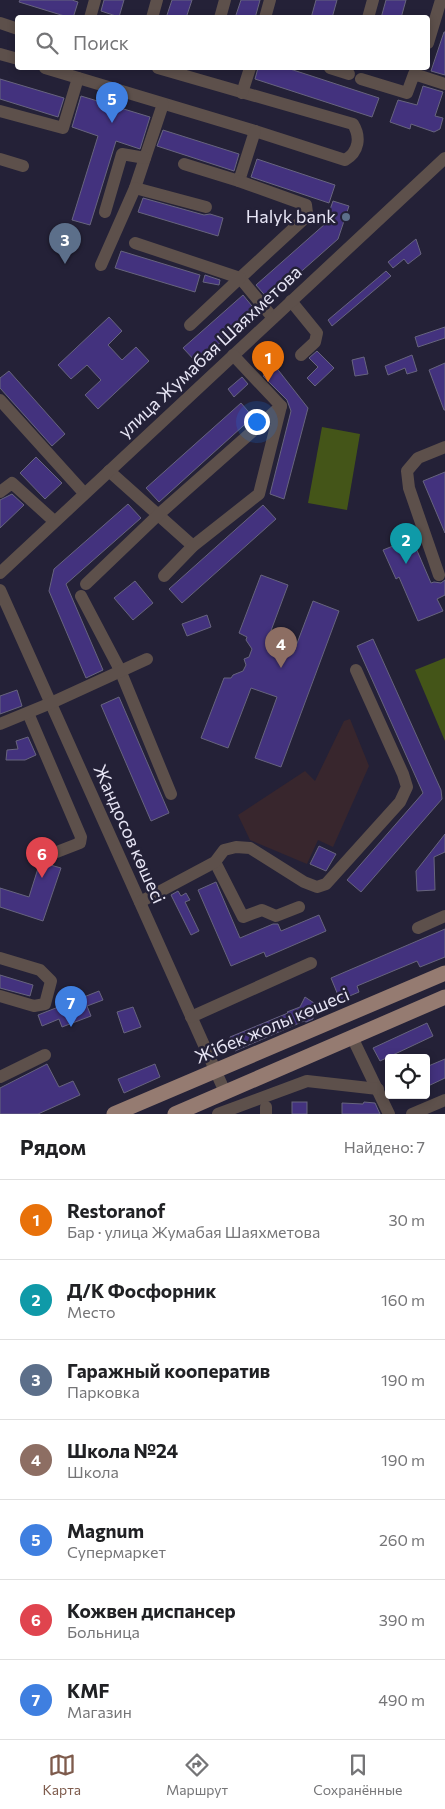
<!DOCTYPE html>
<html lang="ru">
<meta charset="utf-8">
<style>
body{margin:0;font-family:Commissioner,sans-serif;background:#f6f6f6;color:#202124}
.controls{position:absolute;right:15px;bottom:15px;display:grid;overflow:hidden;border-radius:5px;box-shadow:0 2px 8px #0003}
.controls button{width:45px;height:45px;display:grid;place-items:center;padding:0;border:0;border-bottom:1px solid #e0e0e0;background:#fff;color:#202124;font:25px sans-serif}
.you{position:absolute;left:256px;top:421px;width:18px;height:18px;margin:-12px;border:4px solid #fff;border-radius:50%;background:#1a73e8;box-shadow:0 0 0 8px #1a73e833}
.badge{display:grid;place-items:center;width:32px;height:32px;border-radius:50%;background:#7e5b4c;color:#fff;font-size:16px;font-weight:700}
.pin{position:absolute;translate:-50% -41px;filter:drop-shadow(0 1px 2px #0008)}
.pin::after{content:'';position:absolute;top:26px;width:18px;height:15px;background:inherit;clip-path:polygon(0 0,100% 0,50% 100%)}
.list{margin:0;padding:0;list-style:none}
h2{display:flex;justify-content:space-between;align-items:center;height:65px;margin:0;padding:0 20px;font-size:21px}
h2 small{font-size:16px;font-weight:400;color:#757577}
.list li{display:grid;grid-template-columns:32px 1fr auto;gap:15px;align-items:center;box-sizing:border-box;height:80px;padding:0 20px;border-top:1px solid #e0e0e0}
.list b{display:block;font-size:19px;white-space:nowrap}
.list p{margin:0;font-size:16px;white-space:nowrap;color:#757577}
.list em{font-size:16px;font-style:normal;color:#757577}
.icon{flex:none;width:28px;height:28px;fill:none;stroke:currentColor;stroke-width:2;stroke-linecap:round;stroke-linejoin:round}
.map{position:relative;flex:none;width:445px;height:1114px;overflow:hidden}
.search{position:absolute;background:#fff;box-shadow:0 2px 8px #0003;left:15px;right:15px;top:15px;height:55px;display:flex;align-items:center;gap:12px;box-sizing:border-box;padding:0 18px;border-radius:5px;color:#757577;font-size:19px}
.sheet{height:625px;background:#fff}
nav{display:flex;justify-content:space-around;align-items:center;box-sizing:border-box;height:70px;border-top:1px solid #e0e0e0;background:#fff;font-size:14px;color:#757577}
nav a{display:grid;justify-items:center;gap:2px}
nav .on{color:#7e5b4c}
.map>svg:first-child{display:block}
</style>
<div class="map">
<svg width="445" height="1114" viewBox="0 0 445 1114">
<rect width="100%" height="100%" fill="#242137"/>
<polygon fill="#38262d" points="350,719 369,766 333,847 318,840 307,864 250,840 238,815 305,771 315,781 344,721"/>
<g fill="#445518">
<polygon points="322,427 360,434 347,510 308,503"/>
<polygon points="445,658 445,741 415,670"/>
</g>
<g fill="#43327e" stroke="#67647e">
<polygon points="20,0 72,0 78,2 73,18 71,18 19,2"/>
<polygon points="104,0 124,0 119,17 101,11"/>
<polygon points="172,0 192,0 186,18 166,18"/>
<polygon points="241,0 260,0 255,18 235,18"/>
<polygon points="316,0 337,0 332,18 311,18"/>
<polygon points="386,0 406,0 401,18 381,18"/>
<polygon points="444,32 445,32 445,75 431,71"/>
<polygon points="258,68 287,68 379,98 372,117 255,79"/>
<polygon points="0,79 64,98 58,117 0,99"/>
<polygon points="423,86 443,92 435,116 443,118 440,129 434,132 411,124 410,129 390,122 398,100 417,105"/>
<polygon points="81,96 150,117 140,149 116,141 90,225 72,220 98,136 72,127"/>
<polygon points="163,130 239,154 234,171 157,146"/>
<polygon points="257,159 335,185 329,203 251,177"/>
<polygon points="143,198 204,215 210,214 223,218 218,236 138,212"/>
<polygon points="333,201 349,206 338,239 269,300 256,285 325,224"/>
<polygon points="416,239 421,254 408,264 404,259 393,268 388,262"/>
<polygon points="121,251 200,275 195,292 115,268"/>
<polygon points="386,271 391,276 332,326 328,320"/>
<polygon points="205,275 220,280 219,285 203,282"/>
<polygon points="243,295 256,311 197,363 183,348"/>
<polygon points="109,317 122,331 108,345 122,360 136,347 149,361 98,409 85,395 101,380 87,365 71,379 58,365"/>
<polygon points="445,327 445,338 418,347 415,337"/>
<polygon points="317,351 334,368 315,386 307,378 318,367 309,358"/>
<polygon points="412,355 417,371 407,374 405,368 388,375 385,366"/>
<polygon points="364,357 368,374 355,376 352,360"/>
<polygon points="445,363 445,410 444,410 429,370"/>
<polygon points="275,366 308,408 284,499 270,494 291,411 287,400 263,376"/>
<polygon points="9,371 65,434 52,446 0,388 0,378"/>
<polygon points="242,377 248,384 234,397 228,389"/>
<polygon points="241,403 253,417 159,502 146,488"/>
<polygon points="36,457 62,483 45,499 20,473"/>
<polygon points="445,472 445,533 423,481"/>
<polygon points="12,494 24,505 0,528 0,500"/>
<polygon points="128,504 141,518 66,584 103,670 86,678 49,591 54,569"/>
<polygon points="263,505 276,519 182,603 169,589"/>
<polygon points="406,525 431,583 434,582 441,583 445,580 445,595 437,599 443,611 418,621 399,577 396,579 383,550 398,544 393,531"/>
<polygon points="261,575 288,585 266,644 293,654 313,601 339,611 281,767 255,758 277,697 251,688 228,748 201,738 224,678 231,678 233,675 243,671 246,665 244,659 249,657 252,649 246,640 247,637 239,633"/>
<polygon points="135,581 153,603 133,620 114,598"/>
<polygon points="207,615 211,627 187,636 182,624"/>
<polygon points="373,639 441,790 442,799 361,892 347,880 423,793 357,646"/>
<polygon points="17,690 22,706 0,714 0,696"/>
<polygon points="119,697 169,813 151,821 101,705"/>
<polygon points="28,737 36,755 25,760 6,760 7,750 18,749 16,741"/>
<polygon points="445,834 445,852 434,857 435,890 417,891 416,871"/>
<polygon points="319,846 336,854 326,871 310,864"/>
<polygon points="40,862 61,868 43,921 0,907 0,888 29,897"/>
<polygon points="216,882 240,938 273,924 278,924 281,931 319,915 326,931 266,957 264,952 231,966 198,890"/>
<polygon points="178,891 181,896 186,893 190,900 185,902 199,931 191,935 171,895"/>
<polygon points="445,929 445,957 420,967 417,961 357,986 359,992 340,1000 331,978"/>
<polygon points="0,975 33,985 30,996 0,988"/>
<polygon points="99,991 103,1000 87,1006 91,1016 62,1027 59,1019 42,1026 38,1015"/>
<polygon points="305,997 326,1011 313,1016 313,1019 306,1022 304,1021 235,1051 230,1037 288,1013 287,1012 300,1007"/>
<polygon points="133,1007 141,1027 124,1033 117,1012"/>
<polygon points="427,1023 433,1036 380,1061 373,1048"/>
<polygon points="445,1059 445,1078 426,1087 426,1067"/>
<polygon points="47,1064 59,1087 73,1081 80,1095 38,1114 0,1114 0,1088"/>
<polygon points="155,1064 160,1077 124,1093 118,1079"/>
<rect x="292" y="1102" width="15" height="12"/>
<polygon points="364,1102 375,1103 380,1114 342,1114 342,1103 363,1104"/>
</g>
<g fill="none" stroke-linecap="round" stroke-linejoin="round">
<g stroke="#5d504b" stroke-width="12">
<polyline points="90,18 95,0"/>
<polyline points="152,18 157,0"/>
<polyline points="220,18 225,0"/>
<polyline points="265,18 270,0"/>
<polyline points="368,18 373,0"/>
<polyline points="0,23 18,29"/>
<polyline points="428,43 441,0"/>
<polyline points="0,54 18,59"/>
<path d="M45 68 255 131 345 160C359 152 361 137 353 124L158 68"/>
<polyline points="330,68 349,74"/>
<polyline points="361,79 407,93 414,74 445,84"/>
<polyline points="242,93 250,68"/>
<polyline points="163,104 135,188 206,207"/>
<polyline points="0,111 63,128 78,78"/>
<polyline points="0,159 23,166"/>
<polyline points="184,164 239,181 255,131"/>
<polyline points="239,181 306,205 307,213 306,217 240,278 273,318"/>
<polyline points="105,212 122,154 145,158"/>
<polyline points="135,243 240,278 190,325"/>
<polyline points="101,265 135,188"/>
<polyline points="291,301 317,333 315,342 301,355"/>
<polyline points="0,400 84,493"/>
<polyline points="109,471 193,546"/>
<polyline points="0,492 12,483 54,521"/>
<polyline points="0,573 445,158"/>
<polyline points="439,575 409,488 407,471 418,458 445,447"/>
<polyline points="164,576 193,546 259,494 281,406"/>
<polyline points="86,584 158,515 281,406 233,355"/>
<polyline points="0,590 225,1092"/>
<polyline points="81,596 120,670 171,794"/>
<polyline points="28,713 81,837 80,843 49,855"/>
<polyline points="0,724 51,703 147,659"/>
<polyline points="215,862 243,917 262,910 276,916 299,907"/>
<polyline points="140,902 215,862 224,850 236,847 250,848 304,882 317,887 326,884 400,802 407,787 403,774 356,670"/>
<polyline points="418,928 445,916"/>
<polyline points="0,958 40,970 51,981 45,1004 34,1006 0,996"/>
<polyline points="191,1017 311,963"/>
<polyline points="352,1037 389,1114"/>
<polyline points="0,1077 45,1055"/>
<polyline points="218,1114 307,1081 378,1089"/>
<polyline points="266,1114 266,1107"/>
<polyline points="412,1114 445,1100"/>
</g>
<g stroke="#957b71" stroke-width="15">
<polyline points="114,1114 445,973"/>
<polyline points="175,1114 445,997"/>
</g>
</g>
<circle fill="#5c6f8a" stroke="#242137" stroke-width="2" cx="346" cy="217" r="5"/>
<g text-anchor="middle" stroke-width="5" stroke-linejoin="round" paint-order="stroke">
<g font-size="18" fill="#e7e5f5" stroke="#242137" text-anchor="end">
<text x="336" y="223">Halyk bank</text>
</g>
<g font-size="18" fill="#e7e5f5" stroke="#242137">
<text transform="translate(210 352) rotate(-43)" y="6">улица Жумабая Шаяхметова</text>
<text transform="translate(129 834) rotate(66)" y="6">Жандосов көшесі</text>
<text transform="translate(272 1026) rotate(-23)" y="6">Жібек жолы көшесі</text>
</g>
</g>
</svg>
<div class="controls">
<button><svg class="icon" aria-label="locate" viewBox="0 0 24 24"><circle cx="12" cy="12" r="6"/><path d="M12 2v4M12 18v4M2 12h4M18 12h4"/></svg></button>
</div>
<div class="you"></div>
<div class="pin badge" style="left:268px;top:382px;background:#e8710a">1</div>
<div class="pin badge" style="left:406px;top:564px;background:#0f9aa8">2</div>
<div class="pin badge" style="left:65px;top:264px;background:#5c6f8a">3</div>
<div class="pin badge" style="left:281px;top:668px;background:#8d6e63">4</div>
<div class="pin badge" style="left:112px;top:123px;background:#3f7fe0">5</div>
<div class="pin badge" style="left:42px;top:878px;background:#e0444e">6</div>
<div class="pin badge" style="left:71px;top:1027px;background:#3f7fe0">7</div>
<div class="search"><svg class="icon" aria-label="search" viewBox="0 0 24 24"><circle cx="10" cy="10" r="6"/><path d="M15 15l6 6"/></svg>Поиск</div>
</div>
<section class="sheet">
<h2>Рядом<small>Найдено: 7</small></h2>
<ul class="list">
<li><span class="badge" style="background:#e8710a">1</span><div><b>Restoranof</b><p>Бар · улица Жумабая Шаяхметова</p></div><em>30 m</em></li>
<li><span class="badge" style="background:#0f9aa8">2</span><div><b>Д/К Фосфорник</b><p>Место</p></div><em>160 m</em></li>
<li><span class="badge" style="background:#5c6f8a">3</span><div><b>Гаражный кооператив</b><p>Парковка</p></div><em>190 m</em></li>
<li><span class="badge" style="background:#8d6e63">4</span><div><b>Школа №24</b><p>Школа</p></div><em>190 m</em></li>
<li><span class="badge" style="background:#3f7fe0">5</span><div><b>Magnum</b><p>Супермаркет</p></div><em>260 m</em></li>
<li><span class="badge" style="background:#e0444e">6</span><div><b>Кожвен диспансер</b><p>Больница</p></div><em>390 m</em></li>
<li><span class="badge" style="background:#3f7fe0">7</span><div><b>KMF</b><p>Магазин</p></div><em>490 m</em></li>
</ul>
</section>
<nav>
<a class="on"><svg class="icon" aria-label="map" viewBox="0 0 24 24"><path d="M3 6l6-2 6 2 6-2v14l-6 2-6-2-6 2zM9 4v14M15 6v14"/></svg>Карта</a>
<a><svg class="icon" aria-label="directions" viewBox="0 0 24 24"><path d="M12 3l9 9-9 9-9-9zM9 14v-3h6M13 9l2 2-2 2"/></svg>Маршрут</a>
<a><svg class="icon" aria-label="saved" viewBox="0 0 24 24"><path d="M7 4h10v16l-5-4-5 4z"/></svg>Сохранённые</a>
</nav>
